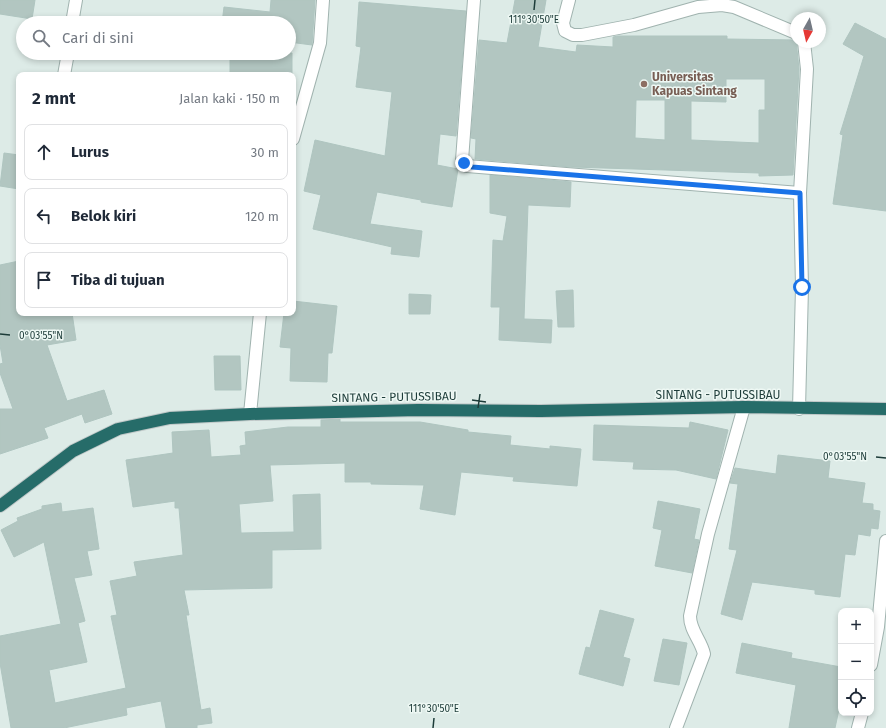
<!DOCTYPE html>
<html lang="id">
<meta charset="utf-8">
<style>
body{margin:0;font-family:"Fira Sans",sans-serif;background:#f2f2f3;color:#1f2937}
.controls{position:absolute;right:12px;bottom:12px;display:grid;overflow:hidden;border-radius:8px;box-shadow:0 2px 6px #0003}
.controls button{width:36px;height:36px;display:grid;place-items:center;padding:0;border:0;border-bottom:1px solid #e0e1e3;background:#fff;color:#1f2937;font:20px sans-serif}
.compass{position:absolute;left:790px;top:12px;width:36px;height:36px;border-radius:50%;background:#fff;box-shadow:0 2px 6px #0003;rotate:188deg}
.stop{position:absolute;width:12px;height:12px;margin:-9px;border:3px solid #1a73e8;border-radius:50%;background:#fff}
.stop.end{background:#1a73e8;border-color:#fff;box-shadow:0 1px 4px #0008}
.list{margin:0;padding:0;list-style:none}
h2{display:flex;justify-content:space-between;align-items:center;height:52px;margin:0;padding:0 16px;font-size:17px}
h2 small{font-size:13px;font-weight:400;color:#747a83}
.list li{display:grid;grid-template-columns:26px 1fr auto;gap:12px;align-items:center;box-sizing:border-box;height:56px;margin:0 8px 8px;padding:0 8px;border:1px solid #e0e1e3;border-radius:8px}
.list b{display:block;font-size:15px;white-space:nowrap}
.list em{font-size:13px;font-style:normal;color:#747a83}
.icon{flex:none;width:22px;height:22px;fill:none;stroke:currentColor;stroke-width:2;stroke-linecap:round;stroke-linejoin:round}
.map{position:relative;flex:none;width:886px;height:728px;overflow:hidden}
.search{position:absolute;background:#fff;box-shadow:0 2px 6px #0003;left:16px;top:16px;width:280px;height:44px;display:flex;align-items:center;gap:10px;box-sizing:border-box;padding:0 14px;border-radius:22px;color:#747a83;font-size:15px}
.panel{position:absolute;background:#fff;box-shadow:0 2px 6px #0003;left:16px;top:72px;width:280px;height:244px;border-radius:8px}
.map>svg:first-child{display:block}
</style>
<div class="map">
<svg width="886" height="728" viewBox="0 0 886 728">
<rect width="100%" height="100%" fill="#ddebe7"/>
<g fill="#b2c6c1" stroke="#afc5c0" fill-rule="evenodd">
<polygon points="0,0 35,0 32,19 0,14"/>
<polygon points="271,0 315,0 312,45 289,42 289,23 222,23 224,7 270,12"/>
<path d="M515 0H546L538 47 576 52 577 45 613 47V37L618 36H727V39L796 40 799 69 793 175 759 176V173L572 167 475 159 476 139 471 138 479 40 507 43ZM726 79H765V110H759V143L691 140V101L726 102ZM636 100H665V140L635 138Z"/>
<polygon points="359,2 466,11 456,136 440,134 437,165 458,169 452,207 421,202 421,200 377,192 370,224 422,231 419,257 391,254 392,247 313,229 321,195 304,191 315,140 385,156 392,92 356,87 361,47 356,46"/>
<polygon points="855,23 886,39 886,211 833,204 843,135 840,134 864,56 843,44"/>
<polygon points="259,53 292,53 292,75 230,75 230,56 259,56"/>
<polygon points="4,153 19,155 19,189 0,186"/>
<polygon points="490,175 571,182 570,207 528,205 524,319 552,320 551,343 499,340 500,307 491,307 493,240 503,241 507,216 490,213"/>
<polygon points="19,261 19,313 72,313 76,340 47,345 67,401 104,390 112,414 85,423 82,414 44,428 48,438 0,454 0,409 13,409 0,373 0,364 3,363 0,345 0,265"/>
<polygon points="573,290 574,327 558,327 556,291"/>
<polygon points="409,294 431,295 430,314 409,314"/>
<polygon points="293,301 337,306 332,353 328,353 327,382 290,381 291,348 280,347 284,313 293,313"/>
<polygon points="214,356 240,356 241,390 215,390"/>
<polygon points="340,419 340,422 420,422 468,430 468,432 511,436 510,445 550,449 550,446 581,449 577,486 513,481 514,477 461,472 455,515 420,509 424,485 371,484 371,482 345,482 345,463 270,465 273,501 239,504 241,533 294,532 293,495 320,494 321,549 272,550 272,588 184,590 189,615 186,615 201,710 210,708 212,723 197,725 197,728 166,728 161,701 126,708 127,715 64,728 11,728 0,663 0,636 61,624 44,542 14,557 1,530 18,521 17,518 42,509 42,506 61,503 62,512 93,508 99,549 87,551 92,575 74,578 85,621 78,623 87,662 49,670 55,703 126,688 111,616 117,615 110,581 137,576 134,562 183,555 179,508 175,508 175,501 133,507 126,460 173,453 172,432 209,430 211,457 241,455 240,446 246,445 245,432 288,427 321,427 321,420"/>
<polygon points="690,422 728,430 716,479 676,470 633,469 634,462 593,460 594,425 689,428"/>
<polygon points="778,455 830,461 828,478 865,483 862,503 873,504 873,510 880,511 878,529 871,528 870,536 858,534 855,555 845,554 840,597 815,594 815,590 752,582 742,620 721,614 737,550 729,549 738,484 730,483 735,468 776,474"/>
<polygon points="658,501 700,509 694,539 699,540 692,573 655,566 662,530 653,528"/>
<polygon points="600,610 634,619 623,657 630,659 623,686 579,674 586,647 590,648"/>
<polygon points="663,639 687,643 679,685 654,681"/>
<polygon points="742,643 792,653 791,658 841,667 841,700 835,728 789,728 796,685 736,673"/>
</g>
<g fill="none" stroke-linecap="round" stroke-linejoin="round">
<defs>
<g id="street">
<polyline points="474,0 462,160 467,166 800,193"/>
<polyline points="569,0 563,23 565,31 573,35 582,35 634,25 698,7 722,5 734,7 796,33"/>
<polyline points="72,23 76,0"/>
<polyline points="64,75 68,53"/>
<polyline points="293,139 320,43 323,0"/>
<polyline points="799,409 802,287 800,193 807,69 804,42"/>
<polyline points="250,414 260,313"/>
<polyline points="871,665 878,627 886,541"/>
<path d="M676 728 704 654C701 640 690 631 690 616L708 534 744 407"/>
<polyline points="858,728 862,713"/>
</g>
<polyline id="highway" points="0,506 73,451 118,429 170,418 250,414 418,410 541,411 744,407 886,409"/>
</defs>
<use href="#street" stroke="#a0b3af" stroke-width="14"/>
<use href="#highway" stroke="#c0c8c8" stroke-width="14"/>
<use href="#street" stroke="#fff" stroke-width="12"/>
<use href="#highway" stroke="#266c69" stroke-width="12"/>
</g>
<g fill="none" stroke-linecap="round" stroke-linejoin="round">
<polyline stroke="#1a73e8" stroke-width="5" points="464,163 472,167 800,193 802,287"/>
</g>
<path fill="none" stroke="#1d3c39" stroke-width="1.5" d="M534 10 535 0M0 334 10 335M472 400 486 402M478 408 480 394M876 457 886 458M433 728 434 718"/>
<circle fill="#8d6e63" stroke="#eef8f4" stroke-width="1.5" cx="644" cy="84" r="4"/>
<g text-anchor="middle" stroke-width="3" stroke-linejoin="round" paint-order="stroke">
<g font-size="12" font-weight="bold" fill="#785e54" stroke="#eef8f4" text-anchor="start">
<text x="652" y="81">Universitas<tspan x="652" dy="14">Kapuas Sintang</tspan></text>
</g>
<g font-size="12" fill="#1d3c39" stroke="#eef8f4">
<text x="718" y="399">SINTANG - PUTUSSIBAU</text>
<text transform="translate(394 397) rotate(-1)" y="4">SINTANG - PUTUSSIBAU</text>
</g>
</g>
<g font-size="10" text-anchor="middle" fill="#1d3c39" stroke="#eef8f4" stroke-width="3" stroke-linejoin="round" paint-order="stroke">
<text x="534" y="23">111°30'50"E</text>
<text x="41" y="339">0°03'55"N</text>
<text x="845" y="460">0°03'55"N</text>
<text x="434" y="712">111°30'50"E</text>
</g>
</svg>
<div class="controls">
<button>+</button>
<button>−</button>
<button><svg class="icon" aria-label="locate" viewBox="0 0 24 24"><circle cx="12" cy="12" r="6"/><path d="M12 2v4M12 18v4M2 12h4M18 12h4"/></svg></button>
</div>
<svg class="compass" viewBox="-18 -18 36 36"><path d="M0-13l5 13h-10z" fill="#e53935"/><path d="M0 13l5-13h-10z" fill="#747a83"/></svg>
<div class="stop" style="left:802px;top:287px"></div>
<div class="stop end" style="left:464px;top:163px"></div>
<div class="search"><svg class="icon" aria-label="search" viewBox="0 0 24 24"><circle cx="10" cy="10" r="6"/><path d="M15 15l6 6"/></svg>Cari di sini</div>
<section class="panel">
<h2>2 mnt<small>Jalan kaki · 150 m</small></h2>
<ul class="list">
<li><svg class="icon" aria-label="ahead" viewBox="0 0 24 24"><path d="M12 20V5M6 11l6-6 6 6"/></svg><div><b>Lurus</b></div><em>30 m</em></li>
<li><svg class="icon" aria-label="left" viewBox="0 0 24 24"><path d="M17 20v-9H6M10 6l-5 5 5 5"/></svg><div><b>Belok kiri</b></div><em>120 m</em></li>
<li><svg class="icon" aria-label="arrive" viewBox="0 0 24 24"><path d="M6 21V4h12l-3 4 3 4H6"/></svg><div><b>Tiba di tujuan</b></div></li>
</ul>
</section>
</div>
